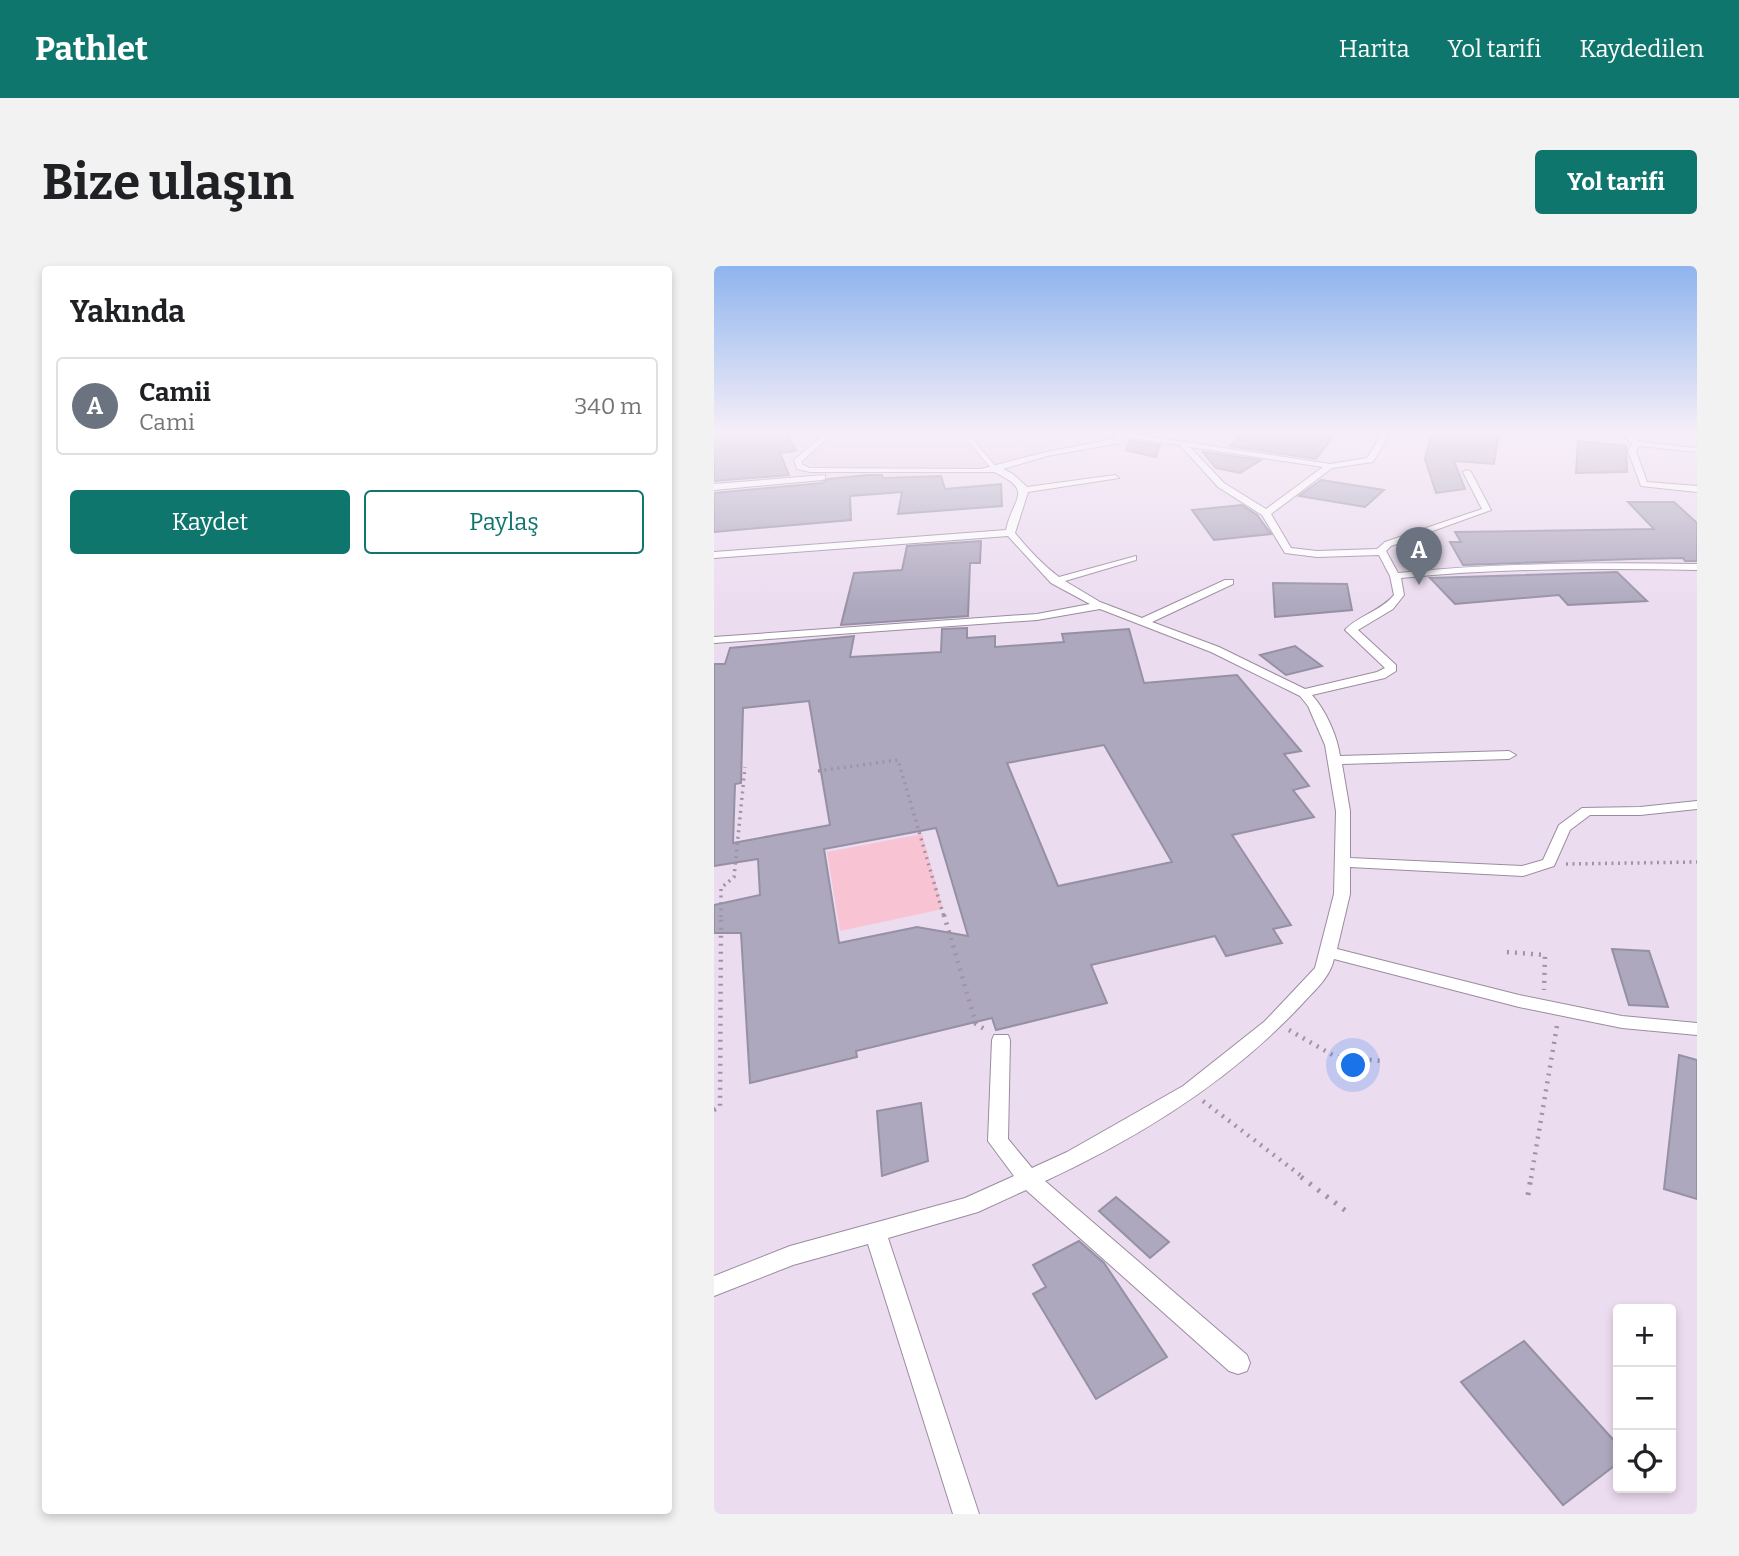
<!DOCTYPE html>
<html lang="tr">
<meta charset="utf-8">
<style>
body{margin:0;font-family:Bitter,serif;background:#f2f2f2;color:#202124}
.controls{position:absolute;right:21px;bottom:21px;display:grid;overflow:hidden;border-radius:7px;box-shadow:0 4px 10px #0003}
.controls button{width:63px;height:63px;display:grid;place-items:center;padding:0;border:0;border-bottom:2px solid #e0e0e0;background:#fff;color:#202124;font:35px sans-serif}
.you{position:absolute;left:640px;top:800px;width:24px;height:24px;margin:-18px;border:5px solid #fff;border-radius:50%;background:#1a73e8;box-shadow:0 0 0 10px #1a73e833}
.badge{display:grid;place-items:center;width:46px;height:46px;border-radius:50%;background:#0f766e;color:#fff;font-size:23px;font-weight:700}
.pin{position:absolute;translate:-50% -58px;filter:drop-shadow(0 2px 4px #0008)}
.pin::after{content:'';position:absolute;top:37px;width:24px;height:21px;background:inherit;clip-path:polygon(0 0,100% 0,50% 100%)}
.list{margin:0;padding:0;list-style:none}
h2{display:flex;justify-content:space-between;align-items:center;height:91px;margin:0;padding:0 28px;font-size:30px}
h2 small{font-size:23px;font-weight:400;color:#757577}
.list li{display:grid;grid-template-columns:46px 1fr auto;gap:21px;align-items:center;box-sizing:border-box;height:98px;margin:0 14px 14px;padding:0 14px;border:2px solid #e0e0e0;border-radius:7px}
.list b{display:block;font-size:26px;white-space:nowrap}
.list p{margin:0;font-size:23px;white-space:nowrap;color:#757577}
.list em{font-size:23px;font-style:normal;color:#757577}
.actions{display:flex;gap:14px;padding:21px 28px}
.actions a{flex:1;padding:16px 0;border:2px solid #0f766e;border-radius:7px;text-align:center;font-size:24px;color:#0f766e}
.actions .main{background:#0f766e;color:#fff}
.icon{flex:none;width:38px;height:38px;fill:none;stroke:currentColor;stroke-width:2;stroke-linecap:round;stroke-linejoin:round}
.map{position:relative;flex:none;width:983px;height:1248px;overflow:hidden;border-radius:7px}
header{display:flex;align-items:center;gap:42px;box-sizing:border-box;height:98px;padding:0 35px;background:#0f766e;color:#fff}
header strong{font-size:33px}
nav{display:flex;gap:38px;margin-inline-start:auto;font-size:24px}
.intro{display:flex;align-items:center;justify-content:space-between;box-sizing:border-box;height:168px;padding:0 42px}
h1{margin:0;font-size:49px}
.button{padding:18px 32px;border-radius:7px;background:#0f766e;color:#fff;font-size:24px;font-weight:700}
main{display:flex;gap:42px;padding:0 42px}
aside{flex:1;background:#fff;border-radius:7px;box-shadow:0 4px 10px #0003}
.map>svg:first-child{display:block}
</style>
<header>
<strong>Pathlet</strong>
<nav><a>Harita</a><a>Yol tarifi</a><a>Kaydedilen</a></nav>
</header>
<div class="intro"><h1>Bize ulaşın</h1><a class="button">Yol tarifi</a></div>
<main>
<aside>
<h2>Yakında<small></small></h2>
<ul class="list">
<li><span class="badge" style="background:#6b7280">A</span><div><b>Camii</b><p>Cami</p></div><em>340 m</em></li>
</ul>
<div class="actions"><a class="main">Kaydet</a><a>Paylaş</a></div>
</aside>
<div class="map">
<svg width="983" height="1248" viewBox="0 0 983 1248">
<rect width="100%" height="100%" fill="#ecdcf0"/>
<polygon fill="#e4cfea" points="126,166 405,166 394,175 376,170 356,172 312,192 272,203 101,201 92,197 95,191"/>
<polygon fill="#f8c3d2" points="208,568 229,643 126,665 113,586"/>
<g fill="#aea8be" stroke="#9690a5" stroke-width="2" fill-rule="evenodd">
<polygon points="0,166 72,166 82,185 66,187 75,209 0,215"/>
<polygon points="530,166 591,167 622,167 602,193 516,180"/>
<polygon points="718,166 785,166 780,198 740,195 751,223 722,227 711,193"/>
<polygon points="416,175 446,179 442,191 412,184"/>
<polygon points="864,175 912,180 913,206 862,207"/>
<polygon points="489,186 547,194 526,207 502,202"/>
<polygon points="154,209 168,209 169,212 227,210 231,223 287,218 288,240 184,248 188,226 136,230 137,254 0,266 0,227 108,217 114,213"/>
<polygon points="607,214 670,224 651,241 585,230"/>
<polygon points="914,236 960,236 983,257 983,295 971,295 969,292 919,293 749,299 736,276 747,276 741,266 940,263"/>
<polygon points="528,239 543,249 557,268 500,274 478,244"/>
<polygon points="267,275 266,297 256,297 254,350 127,359 140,307 188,304 193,280"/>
<polygon points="903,306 933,335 854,339 845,329 741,338 716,312"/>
<polygon points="559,317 633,318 638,344 561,351"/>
<path d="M253 362V372L281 370V381L350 376 348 368 415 363 430 417 523 409 587 485 570 488 595 520 579 524 600 551 518 569 577 659 559 663 568 677 512 690 501 670 377 699 393 737 282 764 278 752 142 785 143 791 36 817 27 667H0V639L46 629 44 593 0 600V398H11L16 382 140 370 136 391 227 386 228 363ZM95 435 116 559 19 577 21 518 27 517 29 442ZM390 479 458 596 344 620 293 497ZM222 562 254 670 203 661 125 677 110 583Z"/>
<polygon points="581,380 608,400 572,409 546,389"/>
<polygon points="898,683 935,685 954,741 915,739"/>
<polygon points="965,789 983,794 983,933 950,923"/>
<polygon points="207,837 214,895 168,910 163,845"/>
<polygon points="402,931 455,976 436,992 385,945"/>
<polygon points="365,975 390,997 453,1091 382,1133 319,1028 332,1021 319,999"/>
<polygon points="810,1075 904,1179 904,1197 849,1239 747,1116"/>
</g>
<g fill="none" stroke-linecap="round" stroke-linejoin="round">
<defs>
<polyline id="service" points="265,166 257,175 281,203"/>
<g id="minor">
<path d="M112 166H120L87 196 89 199 96 202 267 203 332 186 400 173 406 166 616 198 653 192 669 166H677L659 196 618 202 557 248 577 282 603 285 663 283 671 276 768 243 749 206 753 204 757 206 777 244 677 280 672 285 684 307C783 297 883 296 983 298V304C884 302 785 302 687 312L690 329 679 343 644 364 682 399V405L671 412 598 429C612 445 623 469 626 490L795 485 802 489 795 493 628 498 636 545V592L808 600 829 594 845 559 868 542 926 541 983 535V543L926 549H876L856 564 840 600 809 610 636 601V628L623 683 805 729 908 750 983 757V769L908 762 805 741 620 693C616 711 602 723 590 736 518 814 426 871 331 915L533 1089 536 1097 533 1105 524 1108 515 1105 312 924 264 946 174 972 265 1248H239L154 978 79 999 0 1030V1010L76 980 251 932 300 910 274 875 278 774 280 769H294L296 774 294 873 318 902 353 886 469 820 551 755 601 702 620 628 622 545 611 479 594 440 586 430 497 386 386 343 323 354 0 377V371L323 348 376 338 337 317 294 270 0 292V286L292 264C299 231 321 225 280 206H96L83 203 80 194ZM410 171 466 179 504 221 548 249 571 287 603 291 665 289 676 310 680 329C667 345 645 349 631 364L671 402 663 406 591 423 505 381 438 356 519 318V314H511L428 352 386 336 351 315 422 294V290L345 311C328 298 314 283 301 267L314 226 405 212 401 209 313 221 299 208 289 203 333 190 406 177ZM476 181 609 201 552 243 510 217Z"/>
<polygon points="838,166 870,166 866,168"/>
<polygon points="907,166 915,166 922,174 927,176 983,182 983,186 925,180 922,185 933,216 983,220 983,226 927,220 914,185 918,178"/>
<polygon points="111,209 111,213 108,214 0,224 0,218"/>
</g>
</defs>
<use href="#service" stroke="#9b8c9f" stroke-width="6"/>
<use href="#minor" stroke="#9b8c9f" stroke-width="2"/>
<g stroke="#a094a3" stroke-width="3.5" stroke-dasharray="2 4.5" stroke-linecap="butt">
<polyline points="104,505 184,494 230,651"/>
<polyline points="852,598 983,596"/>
<polyline points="7,651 7,622 20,611 31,501"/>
</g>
<g stroke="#a094a3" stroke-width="4.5" stroke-dasharray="2 6" stroke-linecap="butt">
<polyline points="230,649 262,758 274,765"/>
<polyline points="793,686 831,689 830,724"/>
<polyline points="575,764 622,791 669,795"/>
<polyline points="489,835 590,912"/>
<polyline points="0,844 6,841 7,649"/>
<polyline points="817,912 843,760"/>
</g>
<g stroke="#a094a3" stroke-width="5" stroke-dasharray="2.5 8" stroke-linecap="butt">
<polyline points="587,911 636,948"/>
<polyline points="814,929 817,911"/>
</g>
<use href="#service" stroke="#fff" stroke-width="4.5"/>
<use href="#minor" fill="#fff" fill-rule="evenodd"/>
</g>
<linearGradient id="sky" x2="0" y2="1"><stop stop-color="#8fb4ee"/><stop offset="0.49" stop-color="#f6eff8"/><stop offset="1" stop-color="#f6eff8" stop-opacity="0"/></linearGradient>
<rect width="983" height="341" fill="url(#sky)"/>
</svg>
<div class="controls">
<button>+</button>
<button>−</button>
<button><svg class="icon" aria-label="locate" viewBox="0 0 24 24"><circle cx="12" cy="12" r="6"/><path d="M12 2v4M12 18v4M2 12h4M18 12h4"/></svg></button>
</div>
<div class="you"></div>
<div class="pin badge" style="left:705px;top:319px;background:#6b7280">A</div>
</div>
</main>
